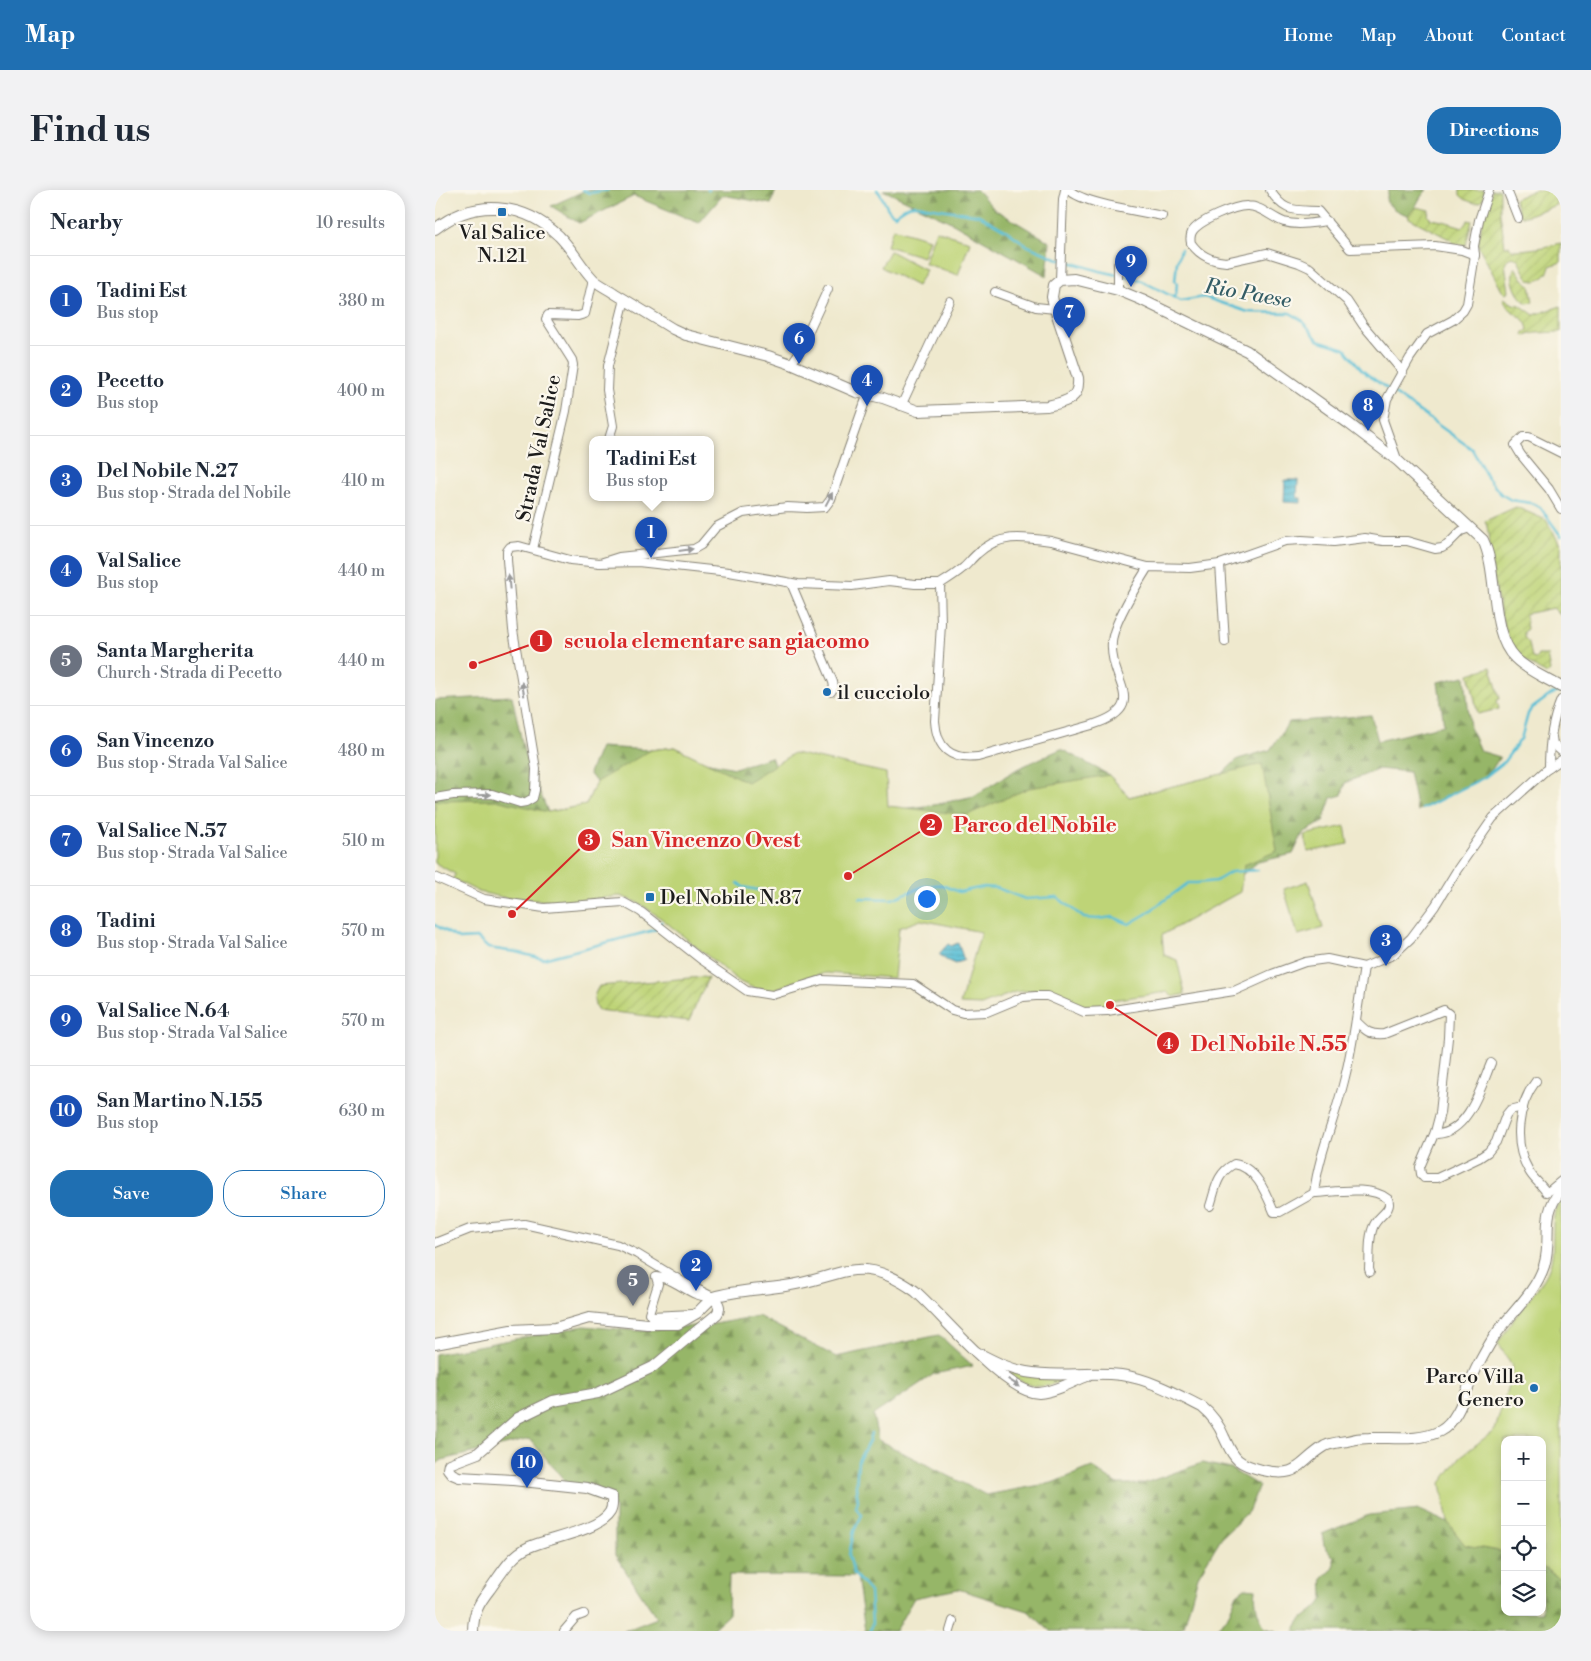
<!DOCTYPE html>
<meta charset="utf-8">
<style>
body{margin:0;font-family:"Libre Bodoni",serif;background:#f2f2f3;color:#1f2937}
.controls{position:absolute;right:15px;bottom:15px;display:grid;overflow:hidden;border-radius:10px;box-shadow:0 2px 12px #0003}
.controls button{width:45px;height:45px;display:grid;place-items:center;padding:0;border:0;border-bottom:1px solid #e0e1e3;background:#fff;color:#1f2937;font:25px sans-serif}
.you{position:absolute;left:491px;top:708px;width:18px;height:18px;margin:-12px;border:4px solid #fff;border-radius:50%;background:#1a73e8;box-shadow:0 0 0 8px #1a73e833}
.badge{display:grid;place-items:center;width:32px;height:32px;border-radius:50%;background:#1f6fb2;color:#fff;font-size:16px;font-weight:700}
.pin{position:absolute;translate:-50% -41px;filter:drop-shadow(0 1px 2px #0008)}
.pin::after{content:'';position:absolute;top:26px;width:18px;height:15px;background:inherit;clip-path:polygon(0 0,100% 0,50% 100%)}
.popup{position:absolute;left:154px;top:246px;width:125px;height:65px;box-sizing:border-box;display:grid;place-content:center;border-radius:10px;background:#fff;filter:drop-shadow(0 1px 4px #0005);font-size:16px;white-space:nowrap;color:#747a83}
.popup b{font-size:19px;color:#1f2937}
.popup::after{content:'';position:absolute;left:50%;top:100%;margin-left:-10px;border:10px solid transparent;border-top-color:#fff}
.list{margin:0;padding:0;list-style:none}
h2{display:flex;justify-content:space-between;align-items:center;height:65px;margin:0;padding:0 20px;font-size:21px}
h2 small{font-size:16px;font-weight:400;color:#747a83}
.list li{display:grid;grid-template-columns:32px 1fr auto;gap:15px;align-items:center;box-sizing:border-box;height:90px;padding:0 20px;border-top:1px solid #e0e1e3}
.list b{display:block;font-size:19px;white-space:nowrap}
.list p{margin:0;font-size:16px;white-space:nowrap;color:#747a83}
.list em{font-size:16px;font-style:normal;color:#747a83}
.actions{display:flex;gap:10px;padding:15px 20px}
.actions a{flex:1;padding:11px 0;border:1px solid #1f6fb2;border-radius:20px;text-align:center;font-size:18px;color:#1f6fb2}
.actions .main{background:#1f6fb2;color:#fff}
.icon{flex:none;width:28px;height:28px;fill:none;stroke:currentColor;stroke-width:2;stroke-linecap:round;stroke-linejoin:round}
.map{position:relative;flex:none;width:1126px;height:1441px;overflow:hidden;border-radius:20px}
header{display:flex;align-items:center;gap:30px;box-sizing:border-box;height:70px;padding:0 25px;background:#1f6fb2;color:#fff}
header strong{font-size:24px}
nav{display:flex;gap:28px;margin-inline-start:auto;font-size:18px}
.intro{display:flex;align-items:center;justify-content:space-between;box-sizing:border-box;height:120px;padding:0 30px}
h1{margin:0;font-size:35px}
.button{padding:12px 22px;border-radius:20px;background:#1f6fb2;color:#fff;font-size:18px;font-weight:700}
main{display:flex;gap:30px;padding:0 30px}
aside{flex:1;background:#fff;border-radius:20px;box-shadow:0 2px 12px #0003}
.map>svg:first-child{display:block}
</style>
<header>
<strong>Map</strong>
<nav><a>Home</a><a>Map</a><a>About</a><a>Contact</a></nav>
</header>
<div class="intro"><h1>Find us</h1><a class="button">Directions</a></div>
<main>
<aside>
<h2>Nearby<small>10 results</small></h2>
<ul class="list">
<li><span class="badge" style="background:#1a4fb4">1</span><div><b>Tadini Est</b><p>Bus stop</p></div><em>380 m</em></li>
<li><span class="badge" style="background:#1a4fb4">2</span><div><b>Pecetto</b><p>Bus stop</p></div><em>400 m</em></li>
<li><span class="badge" style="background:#1a4fb4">3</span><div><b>Del Nobile N.27</b><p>Bus stop · Strada del Nobile</p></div><em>410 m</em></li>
<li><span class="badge" style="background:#1a4fb4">4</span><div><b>Val Salice</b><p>Bus stop</p></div><em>440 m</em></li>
<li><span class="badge" style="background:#6b7280">5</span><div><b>Santa Margherita</b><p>Church · Strada di Pecetto</p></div><em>440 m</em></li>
<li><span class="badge" style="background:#1a4fb4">6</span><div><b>San Vincenzo</b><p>Bus stop · Strada Val Salice</p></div><em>480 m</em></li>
<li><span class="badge" style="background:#1a4fb4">7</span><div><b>Val Salice N.57</b><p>Bus stop · Strada Val Salice</p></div><em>510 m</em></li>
<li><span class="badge" style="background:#1a4fb4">8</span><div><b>Tadini</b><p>Bus stop · Strada Val Salice</p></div><em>570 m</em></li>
<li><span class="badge" style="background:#1a4fb4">9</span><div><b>Val Salice N.64</b><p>Bus stop · Strada Val Salice</p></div><em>570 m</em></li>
<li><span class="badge" style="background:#1a4fb4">10</span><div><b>San Martino N.155</b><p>Bus stop</p></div><em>630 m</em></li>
</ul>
<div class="actions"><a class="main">Save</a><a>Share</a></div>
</aside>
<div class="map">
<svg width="1126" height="1441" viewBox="0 0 1126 1441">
<defs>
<pattern id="grass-tufts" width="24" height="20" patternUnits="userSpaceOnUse" patternTransform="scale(1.25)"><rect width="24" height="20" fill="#bed477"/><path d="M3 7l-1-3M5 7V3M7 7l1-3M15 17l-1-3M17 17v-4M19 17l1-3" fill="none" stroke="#a3b566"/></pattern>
<pattern id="forest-firs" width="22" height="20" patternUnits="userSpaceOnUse" patternTransform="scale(1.25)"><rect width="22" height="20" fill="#96b668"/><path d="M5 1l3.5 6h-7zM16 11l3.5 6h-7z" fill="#7a9355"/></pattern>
<pattern id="garden-furrows" width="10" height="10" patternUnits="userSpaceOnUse" patternTransform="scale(1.25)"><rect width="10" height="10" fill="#bed477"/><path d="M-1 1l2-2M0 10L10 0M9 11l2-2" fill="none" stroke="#a3b566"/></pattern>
<pattern id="water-rules" width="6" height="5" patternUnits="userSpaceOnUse" patternTransform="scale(1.25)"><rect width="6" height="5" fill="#57bed5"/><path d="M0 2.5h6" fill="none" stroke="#479aac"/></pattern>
</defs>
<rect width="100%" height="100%" fill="#fbf7ec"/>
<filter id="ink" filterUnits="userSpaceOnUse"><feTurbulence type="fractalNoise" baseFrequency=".02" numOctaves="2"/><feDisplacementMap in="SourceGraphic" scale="10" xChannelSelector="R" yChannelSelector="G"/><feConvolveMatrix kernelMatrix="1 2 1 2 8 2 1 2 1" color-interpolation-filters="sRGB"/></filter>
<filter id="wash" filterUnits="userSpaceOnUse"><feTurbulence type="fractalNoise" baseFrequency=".0096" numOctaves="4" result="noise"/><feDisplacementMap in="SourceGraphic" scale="20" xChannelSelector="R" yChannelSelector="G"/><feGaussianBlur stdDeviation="1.12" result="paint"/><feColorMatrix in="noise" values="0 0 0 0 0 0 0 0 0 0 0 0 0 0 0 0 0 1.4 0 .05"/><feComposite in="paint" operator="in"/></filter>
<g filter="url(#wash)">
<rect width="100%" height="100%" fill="#efe9ce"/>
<path fill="url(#grass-tufts)" stroke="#6d784a" d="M577 1182 629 1189C626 1192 623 1193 618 1194 601 1200 590 1194 575 1185Z"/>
<g fill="url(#forest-firs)" stroke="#596942">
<polygon points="151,0 341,0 336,14 288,5 264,33 199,6 144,33 116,16"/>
<polygon points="448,0 542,0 559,19 615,52 612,86 516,32"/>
<path d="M954 0H992C983 7 982 19 973 25 963 22 956 19 951 10Z"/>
<polygon points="1030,486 1035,538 1045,561 1065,567 1053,585 982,621 974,582 944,579 910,593 907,605 896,608 888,632 868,643 858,664 823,672 790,698 607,739 235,699 128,712 71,708 51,677 0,640 0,510 77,506 90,566 113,622 151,615 161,592 154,583 165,557 216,560 240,557 270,572 300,578 336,567 348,599 441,622 499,615 539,606 582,579 626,559 674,585 694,607 787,584 803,569 835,560 854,532 936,525 943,551 1009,535 1003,492"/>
<polygon points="323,1126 401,1167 504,1145 538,1176 499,1184 438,1225 443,1250 551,1305 617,1293 657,1277 682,1294 707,1294 767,1273 796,1279 824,1296 813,1322 786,1348 763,1386 749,1436 740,1441 615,1441 593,1421 523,1399 479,1408 460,1441 430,1441 422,1386 294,1385 293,1425 275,1441 189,1441 222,1428 180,1365 180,1317 135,1297 95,1249 7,1270 0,1275 0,1164 149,1136 205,1141 279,1134"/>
<path d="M984 1320 1013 1333 1030 1355 1070 1362V1422H1107V1377L1126 1389V1441H860C863 1427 879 1423 886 1412 890 1405 886 1395 888 1388L899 1378V1368L889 1355 887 1344 934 1325Z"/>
<path d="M810 1398 821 1399C819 1414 823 1425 830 1438L842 1441H783L782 1437 792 1428 802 1404Z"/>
</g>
<g fill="#bed477" stroke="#6d784a">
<polygon points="458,38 494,49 488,67 452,56"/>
<polygon points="501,40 535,52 523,85 489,73"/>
<polygon points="455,61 491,80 482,96 446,77"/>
<polygon points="240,557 312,592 359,563 451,583 453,616 532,625 594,598 674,585 694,607 827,574 842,661 809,675 805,702 727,745 729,765 742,770 750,804 738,807 732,802 676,810 676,815 654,816 645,815 615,803 599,800 580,802 546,815 525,814 546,742 486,730 464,738 459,788 391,783 366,789 335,801 321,799 305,792 227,729 204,713 185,706 128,712 71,708 44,702 18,689 20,684 0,673 0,611 61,610 113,622 151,615 161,592 216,560"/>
<polygon points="910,636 913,654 873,662 869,645"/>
<polygon points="873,691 888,738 863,745 849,699"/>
<path d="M1126 1008V1389L1107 1377V1250H1070V1362L1030 1355 1013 1333 1006 1293 1025 1267 1060 1240 1078 1178 1063 1153C1070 1142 1077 1131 1085 1121 1095 1107 1110 1092 1115 1076 1122 1053 1112 1028 1126 1008Z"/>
</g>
<g fill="url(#garden-furrows)" stroke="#6d784a">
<path d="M1025 0H1051L1047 11C1040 16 1030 10 1025 5Z"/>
<path d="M1057 0H1065V23L1070 56H1074L1078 60C1094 60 1110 57 1126 53V72L1115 76C1114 86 1100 97 1092 87 1088 82 1086 74 1083 69 1077 66 1073 67 1070 73L1074 102 1070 104 1067 101 1043 55 1048 27Z"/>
<polygon points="1099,0 1122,0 1120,9 1121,15 1088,27 1085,24 1079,9"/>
<polygon points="981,17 994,20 993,26 996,29 1008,31 1028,37 1033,30 1037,31 1031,55 1018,54 1016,50 974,28 973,25"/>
<path d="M1080 77 1088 89 1095 95 1098 112 1092 113C1082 108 1073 86 1080 77Z"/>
<path d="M1069 108 1078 114 1085 115 1099 125 1126 116V142L1100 143 1090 146 1088 145 1089 142 1093 141C1092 128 1083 127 1075 119 1073 116 1070 112 1068 109Z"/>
<path d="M1081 317 1111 330 1126 356V426L1118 418 1090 424 1092 439 1089 442V447L1094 453 1097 468 1101 469 1103 465H1112L1115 481 1112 484C1100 478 1087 469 1079 458 1065 438 1058 383 1054 357 1053 349 1054 339 1050 331Z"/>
<polygon points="1056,477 1065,509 1062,510 1064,519 1043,524 1034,484"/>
<path d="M266 787 273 788 254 831 162 820C157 811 159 804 164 796Z"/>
</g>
<g fill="url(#water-rules)" stroke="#3a6d78">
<polygon points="850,290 863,290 862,308 866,308 866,313 849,312"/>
<polygon points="523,753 529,770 520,774 511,770 504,764 513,754 516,756"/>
</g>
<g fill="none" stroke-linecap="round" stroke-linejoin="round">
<g stroke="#57bed5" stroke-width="2.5">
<polyline points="148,0 155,3 173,0"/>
<polyline points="273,0 274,0"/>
<path d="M442 0C450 8 450 21 460 25 472 16 476 12 492 17L544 25 572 41 593 56 621 68 665 81 705 90 746 111 769 107 813 122 855 123 867 130 883 150 910 159 927 180 933 185 1037 259 1052 287 1066 304 1076 310 1096 313 1105 317 1126 346"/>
<polyline points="0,1 1,0"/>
<polyline points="739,108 741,104 742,93 740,91 742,72 746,59"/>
<polyline points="987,619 1050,587 1068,573 1086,549 1093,524 1096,519 1117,504 1126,501"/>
<polyline points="303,693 308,697 328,701"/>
<polyline points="425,708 457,709 487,697 501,695 507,695 524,702 549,697 562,698 590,709 622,707 649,728 663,729 678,727 694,734 711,724 753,693 762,693 781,691 796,682 823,680"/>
<polyline points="0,735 24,749 42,748 53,758 81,762 108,769 216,741 221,739 226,732"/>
<polyline points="435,1441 437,1433 435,1402 419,1384 414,1365 419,1341 427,1325 421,1318 423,1310 421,1297 423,1271 434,1251 436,1243"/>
</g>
</g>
</g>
<g filter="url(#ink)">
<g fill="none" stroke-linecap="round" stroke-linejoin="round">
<defs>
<g id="minor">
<path d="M634 0C649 14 705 21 727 26"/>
<path d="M835 0C849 23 859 20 883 21L915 59 1000 56 1027 60 1040 65"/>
<polyline points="1072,0 1083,28"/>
<path d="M892 31C878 33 862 36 849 32 837 28 826 16 813 16 801 15 763 31 757 42 755 46 755 49 756 53 764 65 777 71 791 72L832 63 864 73 875 78 912 111 928 135 968 182"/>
<polyline points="683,74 683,100"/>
<polyline points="625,90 628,9 630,0"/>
<polyline points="560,102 601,117 620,119"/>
<polyline points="356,174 363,164 393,99"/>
<polyline points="466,216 515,111"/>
<polyline points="174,249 178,236 172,200 173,176 190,109"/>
<polyline points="1126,263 1094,247 1088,247 1080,255 1086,265 1114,299 1126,319"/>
<polyline points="962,269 948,230 952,209 975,168 992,144 1018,130 1028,121 1032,114 1040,65 1039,56 1044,30 1054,0"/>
<polyline points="98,359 131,221 138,175 137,170 111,129 113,125 143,126 150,124 158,89"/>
<path d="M165 373 203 372 294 382 363 394 417 396 454 391 480 394H505L506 434 500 531C502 559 516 570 543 567L657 535C717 516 674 493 677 452 678 434 703 393 713 377L755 378 785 374 850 351 867 350 899 352 930 348 948 351H972L1000 359 1007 358 1012 355 1026 341 1035 338"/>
<polyline points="785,374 790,452"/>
<polyline points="356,393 398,492 399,497 396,502"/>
<path d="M505 394C513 389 521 384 528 378 533 374 537 368 542 364 564 343 588 347 616 351L713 377"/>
<polyline points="1117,547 1118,554 1126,561"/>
<path d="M1114 578C1114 555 1117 531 1126 510"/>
<polyline points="0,608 18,605 57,604 85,613 91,612 98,608 100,600 101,579 78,440 72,370 72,361 75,357 84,356 135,370 165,373 184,367 259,359 266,355 281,337 308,323 352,317 372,318 390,317 396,309 432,206"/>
<polyline points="0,687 49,709 109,718 188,712 206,722 267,770 312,801 337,805 387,790 478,794 517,820 528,823 552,822 588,807 601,806 612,806 649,822 672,821 799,801 837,784 870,772 892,769 929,777 958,765 976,748 1000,716 1022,680 1058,628 1110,581 1126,570"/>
<path d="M921 831C931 841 934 845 949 844L1009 820 1014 824 1013 848 1005 923 1000 942 985 977 986 984 989 988H1002L1044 968 1053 962 1061 952 1071 925 1075 920 1083 918 1088 919"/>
<path d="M1101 891C1082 916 1078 954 1094 981 1098 989 1106 994 1111 1002L1114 1001 1126 991"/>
<path d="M1000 942 1002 944C1033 943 1046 897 1056 873"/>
<path d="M879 1003C900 1002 936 995 953 1009 958 1020 944 1025 939 1035 933 1047 935 1065 934 1079L935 1082"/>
<path d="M775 1016C781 998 781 984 799 974 821 977 831 1003 839 1022H845L879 1003C884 963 901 926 910 887 919 851 923 814 929 777"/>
<polyline points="0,1053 35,1039 89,1034 183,1055 202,1064 248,1092 278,1107"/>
<path d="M258 1124 216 1126 214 1123 223 1094 221 1087C242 1088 255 1108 276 1107"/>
<polyline points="129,1441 141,1427 149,1424"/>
<polyline points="515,1441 518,1431"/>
</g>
<g id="tertiary">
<path d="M0 39C39 8 88 12 124 46 137 59 145 75 157 88 162 94 172 98 179 103 199 115 218 127 238 139L251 145 333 166 356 174 421 202 448 208 483 221 612 216C630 212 645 210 643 188L620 119 617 107 619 95 625 90 639 89 683 100 707 110 812 161 913 233 963 271 1048 350C1064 383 1054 443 1080 468 1093 481 1111 488 1126 497"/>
<path d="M278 1107C302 1100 326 1100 350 1096 408 1088 423 1061 480 1101 506 1123 571 1204 604 1203 620 1202 637 1192 652 1186"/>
<polyline points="0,1154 76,1140 120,1138 154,1128 212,1134 243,1134 262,1123 278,1107"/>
<path d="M541 1162C557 1170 573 1179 591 1182 622 1188 654 1181 686 1185 715 1189 741 1204 767 1217 777 1225 784 1235 789 1247 793 1255 796 1264 803 1270 809 1275 819 1278 827 1280 865 1289 862 1273 890 1256 896 1253 905 1252 912 1251 919 1249 927 1248 934 1248 958 1247 983 1252 1005 1241 1024 1232 1033 1194 1042 1177 1048 1166 1054 1154 1061 1144 1078 1121 1100 1103 1109 1076 1118 1047 1104 1027 1126 1000"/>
<path d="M38 1441C38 1423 44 1413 55 1399 66 1384 76 1365 94 1357 113 1348 164 1341 175 1322 178 1317 177 1313 177 1307L152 1298 78 1290 24 1287 17 1284 13 1279 14 1274 43 1263 83 1228 118 1211 163 1203 218 1177 282 1124C287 1117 282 1112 278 1107"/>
</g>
</defs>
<use href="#minor" stroke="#868275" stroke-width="10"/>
<use href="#tertiary" stroke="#868275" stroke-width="12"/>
<use href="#minor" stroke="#fff" stroke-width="8"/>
<use href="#tertiary" stroke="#fff" stroke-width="10"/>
</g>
<defs><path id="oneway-solid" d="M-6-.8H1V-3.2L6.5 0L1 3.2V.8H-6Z" transform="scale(1.25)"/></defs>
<g fill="#999">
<use href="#oneway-solid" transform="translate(394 309) rotate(-62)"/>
<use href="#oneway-solid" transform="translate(251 360) rotate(-8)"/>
<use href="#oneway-solid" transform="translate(74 392) rotate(-95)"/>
<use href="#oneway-solid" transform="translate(88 499) rotate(-100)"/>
<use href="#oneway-solid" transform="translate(49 605) rotate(-1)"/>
<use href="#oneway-solid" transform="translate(579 1193) rotate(33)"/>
</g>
</g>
<g fill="#1f6fb2" stroke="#fbf7ec" stroke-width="2">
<rect x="62" y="17" width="10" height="10" rx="2.5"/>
<circle cx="392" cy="502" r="5"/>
<rect x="210" y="702" width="10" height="10" rx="2.5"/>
<circle cx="1099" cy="1198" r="5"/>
</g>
<g text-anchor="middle" stroke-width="4.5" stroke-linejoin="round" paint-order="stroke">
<g font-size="20" fill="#1c1c1c" stroke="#fbf7ec" text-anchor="start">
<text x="67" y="49" text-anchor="middle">Val Salice<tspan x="67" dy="23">N.121</tspan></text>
<text x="402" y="509">il cucciolo</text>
<text x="225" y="714">Del Nobile N.87</text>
<text x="1089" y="1193" text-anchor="end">Parco Villa<tspan x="1089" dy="23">Genero</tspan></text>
</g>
<g font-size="20" fill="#1c1c1c" stroke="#fbf7ec">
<text transform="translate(103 258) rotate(-78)" y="7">Strada Val Salice</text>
</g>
<g font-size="21" font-style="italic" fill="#345d66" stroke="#fbf7ec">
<text transform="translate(813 103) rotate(10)" y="7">Rio Paese</text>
</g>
</g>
<path fill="none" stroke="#d62828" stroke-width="2" d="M38 475L106 451M413 686L496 635M77 724L154 650M675 815L733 853"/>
<g fill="#d62828" stroke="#fbf7ec" stroke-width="2">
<circle cx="38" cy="475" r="5"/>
<circle cx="413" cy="686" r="5"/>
<circle cx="77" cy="724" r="5"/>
<circle cx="675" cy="815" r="5"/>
<circle cx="106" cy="451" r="12"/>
<circle cx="496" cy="635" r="12"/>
<circle cx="154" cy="650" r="12"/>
<circle cx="733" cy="853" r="12"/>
</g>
<g font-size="15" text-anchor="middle" font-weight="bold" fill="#fff">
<text x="106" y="456">1</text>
<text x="496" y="640">2</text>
<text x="154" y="655">3</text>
<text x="733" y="859">4</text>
</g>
<g font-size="21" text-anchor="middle" font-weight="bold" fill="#d62828" stroke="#fbf7ec" stroke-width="4.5" stroke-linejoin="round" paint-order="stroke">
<text x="282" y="458">scuola elementare san giacomo</text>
<text x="600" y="642">Parco del Nobile</text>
<text x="271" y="657">San Vincenzo Ovest</text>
<text x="834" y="861">Del Nobile N.55</text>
</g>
</svg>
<div class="controls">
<button>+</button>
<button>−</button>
<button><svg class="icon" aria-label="locate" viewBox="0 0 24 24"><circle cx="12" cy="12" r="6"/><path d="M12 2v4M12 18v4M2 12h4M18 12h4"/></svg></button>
<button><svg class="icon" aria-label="layers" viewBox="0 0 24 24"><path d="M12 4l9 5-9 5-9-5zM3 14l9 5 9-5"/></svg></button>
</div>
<div class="you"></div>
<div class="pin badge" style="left:216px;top:368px;background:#1a4fb4">1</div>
<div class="popup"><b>Tadini Est</b>Bus stop</div>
<div class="pin badge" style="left:261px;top:1101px;background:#1a4fb4">2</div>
<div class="pin badge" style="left:951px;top:776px;background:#1a4fb4">3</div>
<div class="pin badge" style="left:432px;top:216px;background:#1a4fb4">4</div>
<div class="pin badge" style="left:198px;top:1116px;background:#6b7280">5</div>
<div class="pin badge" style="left:364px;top:174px;background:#1a4fb4">6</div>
<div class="pin badge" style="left:634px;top:148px;background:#1a4fb4">7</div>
<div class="pin badge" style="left:933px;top:241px;background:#1a4fb4">8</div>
<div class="pin badge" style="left:696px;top:97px;background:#1a4fb4">9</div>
<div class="pin badge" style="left:92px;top:1298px;background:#1a4fb4">10</div>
</div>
</main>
